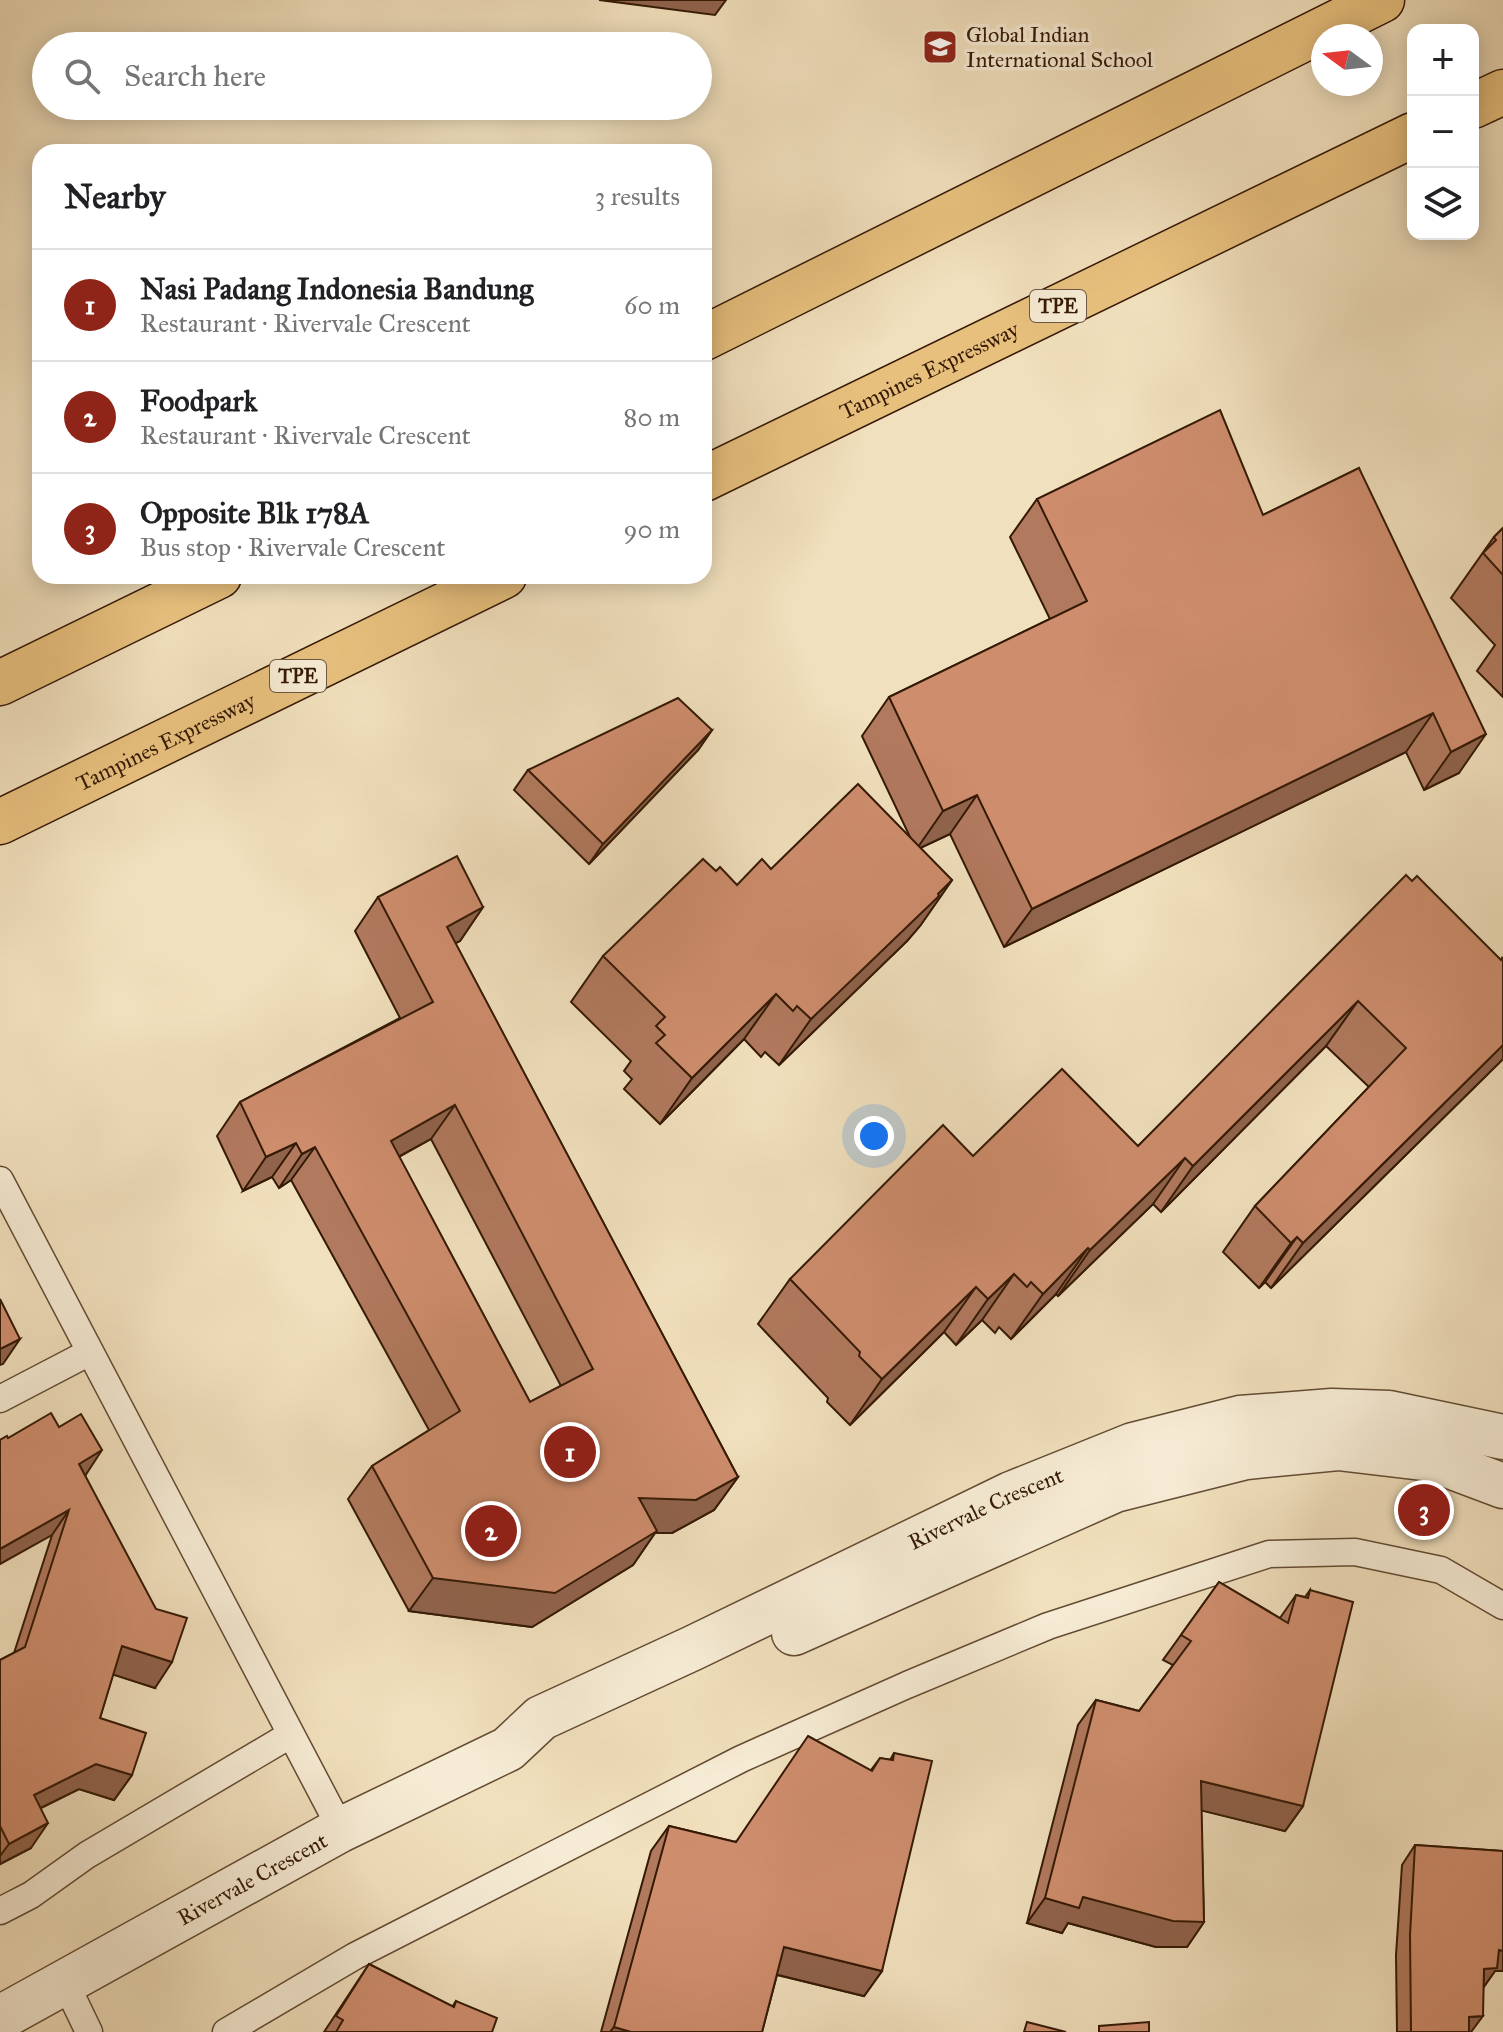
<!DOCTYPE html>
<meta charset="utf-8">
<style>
body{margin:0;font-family:"IM FELL Great Primer",serif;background:#f2f2f2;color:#202124}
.controls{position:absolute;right:24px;top:24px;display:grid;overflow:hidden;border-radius:16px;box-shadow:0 4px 20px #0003}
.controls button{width:72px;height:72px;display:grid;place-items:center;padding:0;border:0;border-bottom:2px solid #e0e0e0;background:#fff;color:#202124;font:40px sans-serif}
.compass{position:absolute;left:1311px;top:24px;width:72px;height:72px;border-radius:50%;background:#fff;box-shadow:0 4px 20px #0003;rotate:285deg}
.you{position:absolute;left:874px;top:1136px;width:28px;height:28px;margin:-20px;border:6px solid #fff;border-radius:50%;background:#1a73e8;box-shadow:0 0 0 12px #1a73e833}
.badge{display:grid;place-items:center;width:52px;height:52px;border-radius:50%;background:#8f2418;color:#fff;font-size:26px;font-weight:700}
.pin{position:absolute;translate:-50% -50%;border:4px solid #fff;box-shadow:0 2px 8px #0006}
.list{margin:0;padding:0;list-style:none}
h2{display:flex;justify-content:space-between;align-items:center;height:104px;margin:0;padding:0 32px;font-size:34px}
h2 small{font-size:26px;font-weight:400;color:#757577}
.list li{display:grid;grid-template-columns:52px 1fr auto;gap:24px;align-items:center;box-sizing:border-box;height:112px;padding:0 32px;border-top:2px solid #e0e0e0}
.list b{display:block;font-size:30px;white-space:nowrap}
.list p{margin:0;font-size:26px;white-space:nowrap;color:#757577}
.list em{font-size:26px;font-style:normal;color:#757577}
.icon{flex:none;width:44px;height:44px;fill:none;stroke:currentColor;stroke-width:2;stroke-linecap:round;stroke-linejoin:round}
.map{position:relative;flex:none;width:1503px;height:2032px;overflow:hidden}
.search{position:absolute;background:#fff;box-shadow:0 4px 20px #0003;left:32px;top:32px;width:680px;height:88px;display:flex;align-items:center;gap:20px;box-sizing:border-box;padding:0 28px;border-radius:44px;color:#757577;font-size:30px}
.panel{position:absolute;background:#fff;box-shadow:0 4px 20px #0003;left:32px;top:144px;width:680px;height:440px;border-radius:24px}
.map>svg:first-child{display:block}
</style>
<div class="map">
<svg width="1503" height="2032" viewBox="0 0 1503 2032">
<rect width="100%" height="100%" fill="#f1e0bd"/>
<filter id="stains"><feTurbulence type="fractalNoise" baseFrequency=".0025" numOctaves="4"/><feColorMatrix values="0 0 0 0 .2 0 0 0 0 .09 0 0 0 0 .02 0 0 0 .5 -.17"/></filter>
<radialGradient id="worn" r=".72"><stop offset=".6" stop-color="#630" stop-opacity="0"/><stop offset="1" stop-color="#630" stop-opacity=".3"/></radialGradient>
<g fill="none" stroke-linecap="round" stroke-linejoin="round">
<defs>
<g id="service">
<polyline points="0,1180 333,1814 340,1830"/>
<polyline points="0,1399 90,1352"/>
<polyline points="0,1911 31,1895 87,1855 290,1735"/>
<polyline points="65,1982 89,2032"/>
<polyline points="226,2032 355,1956 741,1759 907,1685 1048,1626 1269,1554 1355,1552 1441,1570 1503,1606"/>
</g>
<g id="minor">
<polyline points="794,1633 1115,1490 1246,1457 1338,1448 1431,1459 1503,1486"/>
<path id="s1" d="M0 2018 340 1830 508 1749 541 1718 693 1648 1011 1494 1133 1445 1240 1418 1332 1411 1389 1413 1503 1437"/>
</g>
<g id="motorway">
<polyline points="1473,106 1503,92"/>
<polyline points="704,338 1382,0"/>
<path id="s2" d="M704 479 1413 135"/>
<polyline points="0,683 219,576"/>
<path id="s3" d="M0 822 504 576"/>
</g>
</defs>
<use href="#service" stroke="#634b33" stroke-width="29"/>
<use href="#minor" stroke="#634b33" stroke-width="47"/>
<use href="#motorway" stroke="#341905" stroke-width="47"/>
<use href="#service" stroke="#f6ebd4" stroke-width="26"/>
<use href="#minor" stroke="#f6ebd4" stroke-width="44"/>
<use href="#motorway" stroke="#e8c07e" stroke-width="44"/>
</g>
<g fill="#b1795e" stroke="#341905" stroke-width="2" fill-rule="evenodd">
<polygon points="1359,468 1459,773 1424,790 1406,752 1004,947 950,834 920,848 952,880 920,926 907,941 779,1065 765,1052 761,1057 744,1039 660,1124 624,1089 632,1079 624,1071 631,1061 571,1002 603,956 716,871 737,885 771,869 911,839 862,736 889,697 1050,619 1010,537 1037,499 1263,515"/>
<polygon points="1503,528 1503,697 1477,671 1495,645 1451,598 1494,537"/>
<polygon points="712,730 698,750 589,864 514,790 528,770"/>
<polygon points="1412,881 1501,960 1503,960 1503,1059 1271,1288 1265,1282 1259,1288 1223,1252 1255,1206 1369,1087 1326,1046 1161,1212 1153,1204 1058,1296 1056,1294 1011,1339 999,1327 995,1333 982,1320 956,1345 944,1332 850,1425 827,1402 828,1398 758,1324 790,1279 973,1156 1138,1146"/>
<path d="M378 897 483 907 460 941 455 943 738 1477 714 1510 672 1533H655L633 1565 532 1627 409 1611 348 1499 372 1466 429 1430 291 1180 279 1188 272 1177 243 1191 217 1136 240 1102 400 1018 355 931ZM431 1139 561 1386 530 1402 399 1157Z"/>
<polygon points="8,1438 85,1475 155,1688 113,1674 100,1718 132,1775 114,1800 79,1789 41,1808 31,1848 0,1864 0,1660 14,1653 52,1535"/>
<polygon points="1219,1582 1280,1618 1296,1595 1305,1597 1310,1590 1303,1806 1285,1831 1201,1810 1204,1922 1187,1947 1156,1947 1068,1923 1062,1933 1027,1923 1078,1725 1096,1700 1139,1711 1173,1665 1163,1660"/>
<polygon points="894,1753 882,1971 864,1996 777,1975 762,2032 601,2032 651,1851 669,1826 735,1842 871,1770 880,1758 890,1760"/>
<polygon points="1415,1845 1503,1851 1503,1971 1495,1971 1483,1988 1471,2032 1397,2032 1396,1955 1402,1865"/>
<polygon points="369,1964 452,2007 456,2001 492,2032 324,2032"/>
</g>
<g fill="#90634c" stroke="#341905" stroke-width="2">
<polygon points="599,0 726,0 715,15"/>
<polygon points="1433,713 1406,752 1004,947 1032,909"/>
<polygon points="712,730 698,750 589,864 603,844"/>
<polygon points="1486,734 1459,773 1424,790 1451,752"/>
<polygon points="977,795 950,834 916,850 943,811"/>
<polygon points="952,880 920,926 907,941 779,1065 811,1019"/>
<polygon points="483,907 460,941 423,960 447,927"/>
<polygon points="776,994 744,1039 660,1124 692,1078"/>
<polygon points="1358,1001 1326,1046 1161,1212 1193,1166"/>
<polygon points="1503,1045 1503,1059 1271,1288 1303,1243"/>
<polygon points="455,1105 431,1139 367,1174 391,1141"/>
<polygon points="296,1143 272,1177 243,1191 266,1157"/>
<polygon points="315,1147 291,1180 279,1188 302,1154"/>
<polygon points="1185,1158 1153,1204 1058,1296 1090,1250"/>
<polygon points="1297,1237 1265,1282 1259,1288 1291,1243"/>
<polygon points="1088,1248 1056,1294 1011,1339 1043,1294"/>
<polygon points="1014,1274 982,1320 956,1345 988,1299"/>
<polygon points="976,1287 944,1332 850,1425 882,1379"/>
<polygon points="20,1339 3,1364 0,1365 0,1349"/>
<polygon points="102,1450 85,1476 79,1464"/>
<polygon points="738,1477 714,1510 672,1533 655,1533 633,1565 532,1627 409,1611 433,1578 639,1498"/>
<polygon points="69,1510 52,1535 0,1564 0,1549"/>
<polygon points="122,1646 172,1662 155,1688 105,1672"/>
<polygon points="96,1764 132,1775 114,1800 79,1789 16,1820 34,1795"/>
<polygon points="1201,1781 1303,1806 1285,1831 1183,1806"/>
<polygon points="48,1823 31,1848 0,1864 0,1856 9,1844"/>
<polygon points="1083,1897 1204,1922 1187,1947 1156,1947 1068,1923 1062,1933 1027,1923 1045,1898"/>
<polygon points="784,1947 882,1971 864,1996 766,1972"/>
<polygon points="1499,1950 1503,1951 1503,1971 1495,1971 1483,1988 1484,1969"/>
<polygon points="1483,2016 1471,2032 1458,2032 1469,2017"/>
<polygon points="614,2027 631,2032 610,2032"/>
</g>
<g fill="#ce8d6d" stroke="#341905" stroke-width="2" fill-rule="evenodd">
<polygon points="1220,410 1263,515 1359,468 1486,734 1451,752 1433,713 1032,909 977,795 943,811 889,697 1087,601 1037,499"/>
<polygon points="1503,528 1503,575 1483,553 1496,540 1494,537"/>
<polygon points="678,698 712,730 603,844 528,770"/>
<polygon points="858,784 952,880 938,894 939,896 811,1019 797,1006 793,1011 776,994 692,1078 656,1043 665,1035 656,1026 665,1017 603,956 703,859 716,871 720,867 737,885 762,859 771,869"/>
<path d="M457 856 483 907 447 927 738 1477 696 1500 639 1498 657 1531 555 1593 433 1578 372 1466 460 1411 315 1147 302 1154 296 1143 266 1157 240 1102 433 1002 378 897ZM455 1105 593 1369 530 1402 391 1141Z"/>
<polygon points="1406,875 1412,881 1417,876 1501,960 1502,958 1503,960 1503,1045 1303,1243 1297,1237 1291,1243 1255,1206 1406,1048 1358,1001 1193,1166 1185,1158 1090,1250 1088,1248 1043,1294 1031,1282 1027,1287 1014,1274 988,1299 976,1287 882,1379 859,1356 860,1352 790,1279 943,1125 973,1156 1062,1069 1138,1146"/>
<polygon points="0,1299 20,1339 0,1349"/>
<polygon points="51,1413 59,1427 81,1414 102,1450 79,1464 156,1609 187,1618 172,1662 122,1646 100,1718 146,1733 132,1775 96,1764 34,1795 48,1823 9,1844 0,1826 0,1660 25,1647 69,1510 0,1549 0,1440 7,1436 8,1438"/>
<polygon points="1219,1582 1288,1623 1296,1595 1308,1598 1310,1590 1353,1602 1303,1806 1201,1781 1204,1922 1173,1921 1083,1897 1079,1908 1045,1898 1096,1700 1139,1711 1191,1641 1181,1635"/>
<polygon points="808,1736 872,1771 880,1758 893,1760 894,1753 932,1761 882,1971 784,1947 762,2032 631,2032 614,2027 669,1826 736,1842"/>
<polygon points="1415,1845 1503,1851 1503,1951 1499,1950 1497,1968 1484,1969 1483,2016 1469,2017 1469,2032 1411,2032 1410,1935"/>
<polygon points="369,1964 454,2007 456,2001 497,2018 492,2032 336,2032 343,2020 336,2016"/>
<polygon points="1027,2022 1066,2032 1024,2032"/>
<polygon points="1149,2022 1149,2032 1099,2032 1099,2026"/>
</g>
<defs>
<symbol id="school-square" viewBox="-11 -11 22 22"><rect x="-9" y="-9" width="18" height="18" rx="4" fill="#8f2418" stroke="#f6ebd4"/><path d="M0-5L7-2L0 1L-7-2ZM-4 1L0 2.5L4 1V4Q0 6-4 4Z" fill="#fff"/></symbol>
</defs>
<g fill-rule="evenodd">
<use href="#school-square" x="920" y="27" width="40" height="40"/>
</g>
<g text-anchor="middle" stroke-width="7" stroke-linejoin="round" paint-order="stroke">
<g fill="#f6ebd4" stroke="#6e5843" stroke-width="2">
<rect x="1030" y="290" width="56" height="32" rx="6"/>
<rect x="270" y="660" width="56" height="32" rx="6"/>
</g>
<g font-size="20" font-weight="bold" fill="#341905">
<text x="1058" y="313">TPE</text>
<text x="298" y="683">TPE</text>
</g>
<g font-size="22" fill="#341905" stroke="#f6ebd4" text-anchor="start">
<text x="966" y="42">Global Indian<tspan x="966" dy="25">International School</tspan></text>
</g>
<g font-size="22" fill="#341905" stroke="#f6ebd4">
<text dy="8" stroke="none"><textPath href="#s2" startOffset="250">Tampines Expressway</textPath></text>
<text dy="8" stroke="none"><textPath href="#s3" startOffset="184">Tampines Expressway</textPath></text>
<text dy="8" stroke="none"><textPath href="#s1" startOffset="1112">Rivervale Crescent</textPath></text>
<text dy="8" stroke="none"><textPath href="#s1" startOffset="288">Rivervale Crescent</textPath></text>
</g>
</g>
<rect width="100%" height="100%" filter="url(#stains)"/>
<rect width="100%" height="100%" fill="url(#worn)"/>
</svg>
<div class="controls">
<button>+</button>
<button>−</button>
<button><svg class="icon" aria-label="layers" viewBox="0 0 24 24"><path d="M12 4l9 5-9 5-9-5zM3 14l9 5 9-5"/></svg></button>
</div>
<svg class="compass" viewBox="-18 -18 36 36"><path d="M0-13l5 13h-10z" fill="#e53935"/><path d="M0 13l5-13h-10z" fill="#757577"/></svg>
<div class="you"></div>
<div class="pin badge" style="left:570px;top:1452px">1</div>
<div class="pin badge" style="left:491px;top:1531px">2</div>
<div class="pin badge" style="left:1424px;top:1510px">3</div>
<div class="search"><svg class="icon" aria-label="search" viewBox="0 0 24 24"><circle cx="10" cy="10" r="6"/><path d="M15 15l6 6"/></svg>Search here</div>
<section class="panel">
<h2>Nearby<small>3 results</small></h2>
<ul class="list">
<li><span class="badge">1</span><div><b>Nasi Padang Indonesia Bandung</b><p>Restaurant · Rivervale Crescent</p></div><em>60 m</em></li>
<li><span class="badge">2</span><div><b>Foodpark</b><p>Restaurant · Rivervale Crescent</p></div><em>80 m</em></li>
<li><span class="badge">3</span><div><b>Opposite Blk 178A</b><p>Bus stop · Rivervale Crescent</p></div><em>90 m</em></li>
</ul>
</section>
</div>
